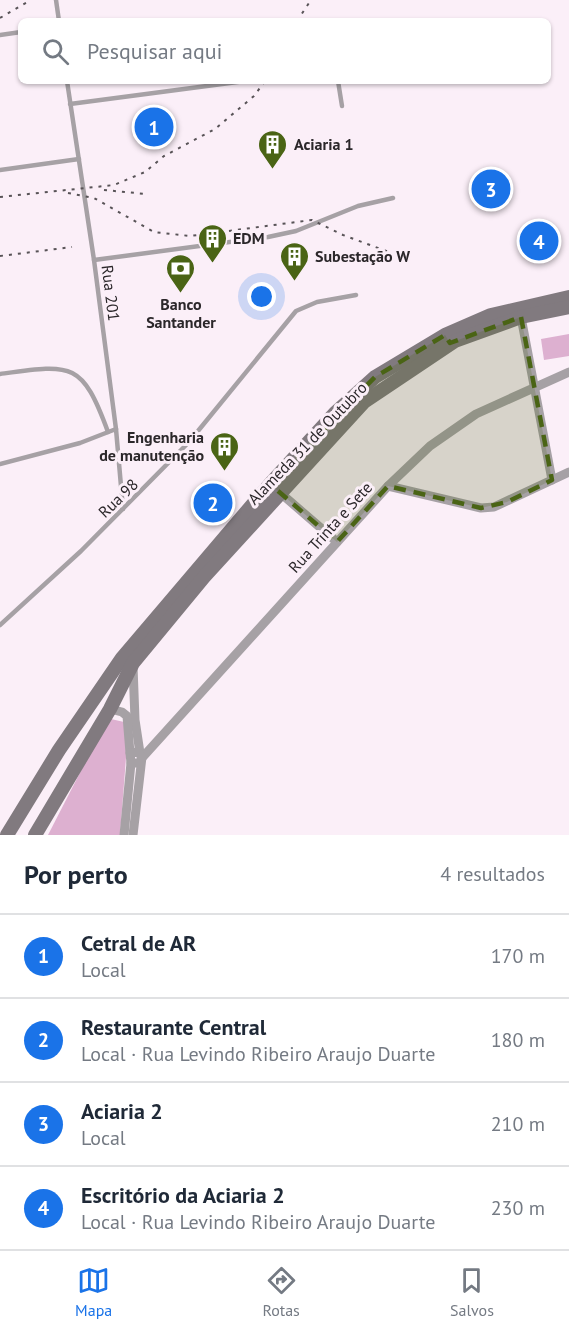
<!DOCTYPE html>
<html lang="pt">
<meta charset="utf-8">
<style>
body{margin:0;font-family:"PT Sans",sans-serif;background:#f6f6f7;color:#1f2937}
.you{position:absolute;left:262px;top:297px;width:21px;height:21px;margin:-15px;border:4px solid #fff;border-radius:50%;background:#1a73e8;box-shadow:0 0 0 9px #1a73e833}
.badge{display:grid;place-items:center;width:39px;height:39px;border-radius:50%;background:#1a73e8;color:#fff;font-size:20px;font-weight:700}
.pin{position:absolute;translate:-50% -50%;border:3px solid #fff;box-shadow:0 2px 6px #0006}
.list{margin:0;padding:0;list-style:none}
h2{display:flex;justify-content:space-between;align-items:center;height:78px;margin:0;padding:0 24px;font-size:26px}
h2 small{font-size:20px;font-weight:400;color:#747a83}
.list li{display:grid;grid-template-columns:39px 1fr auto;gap:18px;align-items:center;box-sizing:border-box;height:84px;padding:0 24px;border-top:2px solid #e0e1e3}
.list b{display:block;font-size:22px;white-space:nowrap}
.list p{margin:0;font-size:20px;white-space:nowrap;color:#747a83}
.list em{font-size:20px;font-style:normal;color:#747a83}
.icon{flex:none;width:33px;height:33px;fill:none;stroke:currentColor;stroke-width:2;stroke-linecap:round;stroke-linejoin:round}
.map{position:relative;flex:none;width:569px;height:835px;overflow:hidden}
.search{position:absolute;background:#fff;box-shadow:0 2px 4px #0004;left:18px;right:18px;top:18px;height:66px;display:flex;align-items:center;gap:15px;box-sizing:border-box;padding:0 21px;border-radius:9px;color:#747a83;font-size:22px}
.sheet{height:414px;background:#fff}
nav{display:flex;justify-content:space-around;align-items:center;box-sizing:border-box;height:84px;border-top:2px solid #e0e1e3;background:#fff;font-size:16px;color:#747a83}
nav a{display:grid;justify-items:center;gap:3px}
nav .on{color:#1a73e8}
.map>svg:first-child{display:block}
</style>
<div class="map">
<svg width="569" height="835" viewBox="0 0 569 835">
<rect width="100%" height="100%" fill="#fbeff8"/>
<g fill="#ddb0d0">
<polygon points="569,334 569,356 544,360 541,339"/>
<polygon points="111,719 124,722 128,732 120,835 48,835 105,724"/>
</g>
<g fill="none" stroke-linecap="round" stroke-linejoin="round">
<g stroke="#a6a1a5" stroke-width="4.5">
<polyline points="56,0 59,21"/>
<polyline points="0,35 21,32"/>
<polyline points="67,81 94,260 116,429 123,509"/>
<polyline points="338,81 342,106"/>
<polyline points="70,104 245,81"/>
<polyline points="0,170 79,159"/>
<polyline points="94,260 268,237 296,231 358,206 393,198"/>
<path d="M0 374C72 364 82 361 108 432"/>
<polyline points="0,464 80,443 116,429"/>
<polyline points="0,625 81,551 189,442 296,311 317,302 356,295"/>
</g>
<g stroke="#a6a1a5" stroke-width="9">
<polyline points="521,317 552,480"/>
<polyline points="270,484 337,542"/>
<polyline points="388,486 481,508 494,507 569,472"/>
<polyline points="133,666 135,720 140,753"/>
<polyline points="110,709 122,712 127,716 130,753"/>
<polyline points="141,759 388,486 430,446 476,414 569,372"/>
<polyline points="124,835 131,763"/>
<polyline points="133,835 142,757 138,752 130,753 131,763 139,763"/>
</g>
<g stroke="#817a7f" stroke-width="14">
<polyline points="7,835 59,750 122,658 270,484 335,413 375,377 445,335 491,315 569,297"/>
<polyline points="35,835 110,709 133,663 204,577 364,402 455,341 521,317 569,307"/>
</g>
<g stroke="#585357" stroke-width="2" stroke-dasharray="3 6" stroke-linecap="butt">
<polyline points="0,18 31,0"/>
<polyline points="297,21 311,0"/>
<polyline points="104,190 146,194"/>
<polyline points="68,193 94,198 154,232 190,236 312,220 343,235 389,252"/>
<polyline points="0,197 114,185 145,172 164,156 215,129 254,96 265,81"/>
<polyline points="0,256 72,247"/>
</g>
</g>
<path fill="#4a6415" fill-opacity="0.2" stroke="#4a6415" stroke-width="4.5" stroke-dasharray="12 8" stroke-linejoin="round" d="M521 317 552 480 507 502 481 508 388 486 337 542 270 484 375 377 445 335 450 343Z"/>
<defs>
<symbol id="building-pin" viewBox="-11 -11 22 30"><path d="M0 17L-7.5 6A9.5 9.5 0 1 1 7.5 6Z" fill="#4a6415" stroke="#fbeff8"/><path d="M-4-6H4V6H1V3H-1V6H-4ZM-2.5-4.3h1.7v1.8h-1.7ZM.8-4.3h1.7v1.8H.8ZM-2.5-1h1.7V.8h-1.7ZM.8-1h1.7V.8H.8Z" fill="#fff"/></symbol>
<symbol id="bank-pin" viewBox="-11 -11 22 30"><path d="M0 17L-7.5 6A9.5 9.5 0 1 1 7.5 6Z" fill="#4a6415" stroke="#fbeff8"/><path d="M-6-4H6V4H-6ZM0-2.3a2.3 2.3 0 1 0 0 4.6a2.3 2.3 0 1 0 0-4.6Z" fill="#fff"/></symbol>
</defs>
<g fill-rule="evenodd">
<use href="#building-pin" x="256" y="128" width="33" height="45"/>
<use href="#building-pin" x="196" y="222" width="33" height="45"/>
<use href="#building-pin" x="278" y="240" width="33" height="45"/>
<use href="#bank-pin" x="164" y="252" width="33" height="45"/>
<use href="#building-pin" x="208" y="430" width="33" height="45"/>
</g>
<g text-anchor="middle" stroke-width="6" stroke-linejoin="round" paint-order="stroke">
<g font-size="16" font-weight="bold" fill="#2b272a" stroke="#fbeff8" text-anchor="start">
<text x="294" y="150">Aciaria 1</text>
<text x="233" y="244">EDM</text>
<text x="315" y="262">Subestação W</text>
<text x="181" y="310" text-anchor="middle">Banco<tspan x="181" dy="18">Santander</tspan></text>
<text x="204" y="443" text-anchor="end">Engenharia<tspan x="204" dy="18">de manutenção</tspan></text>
</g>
<g font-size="16" fill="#2b272a" stroke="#fbeff8">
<text transform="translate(111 293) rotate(83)" y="6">Rua 201</text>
<text transform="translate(307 443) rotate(-46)" y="6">Alameda 31 de Outubro</text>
<text transform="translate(118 498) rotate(-44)" y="6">Rua 98</text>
<text transform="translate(330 527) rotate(-48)" y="6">Rua Trinta e Sete</text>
</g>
</g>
</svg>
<div class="you"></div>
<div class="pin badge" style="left:154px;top:127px">1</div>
<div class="pin badge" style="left:213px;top:503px">2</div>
<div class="pin badge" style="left:491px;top:189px">3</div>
<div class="pin badge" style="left:539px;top:241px">4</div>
<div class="search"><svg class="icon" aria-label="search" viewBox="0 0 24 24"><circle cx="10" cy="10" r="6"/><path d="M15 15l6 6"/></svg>Pesquisar aqui</div>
</div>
<section class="sheet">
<h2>Por perto<small>4 resultados</small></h2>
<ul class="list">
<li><span class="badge">1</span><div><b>Cetral de AR</b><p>Local</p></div><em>170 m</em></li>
<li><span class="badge">2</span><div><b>Restaurante Central</b><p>Local · Rua Levindo Ribeiro Araujo Duarte</p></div><em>180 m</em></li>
<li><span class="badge">3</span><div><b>Aciaria 2</b><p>Local</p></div><em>210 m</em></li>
<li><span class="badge">4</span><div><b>Escritório da Aciaria 2</b><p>Local · Rua Levindo Ribeiro Araujo Duarte</p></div><em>230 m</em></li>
</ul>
</section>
<nav>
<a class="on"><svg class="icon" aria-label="map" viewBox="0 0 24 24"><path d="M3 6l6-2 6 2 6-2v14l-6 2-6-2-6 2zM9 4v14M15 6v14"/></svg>Mapa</a>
<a><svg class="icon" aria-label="directions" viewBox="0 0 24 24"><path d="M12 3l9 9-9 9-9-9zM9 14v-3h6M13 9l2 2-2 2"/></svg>Rotas</a>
<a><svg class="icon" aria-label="saved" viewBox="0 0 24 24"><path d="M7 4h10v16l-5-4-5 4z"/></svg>Salvos</a>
</nav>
